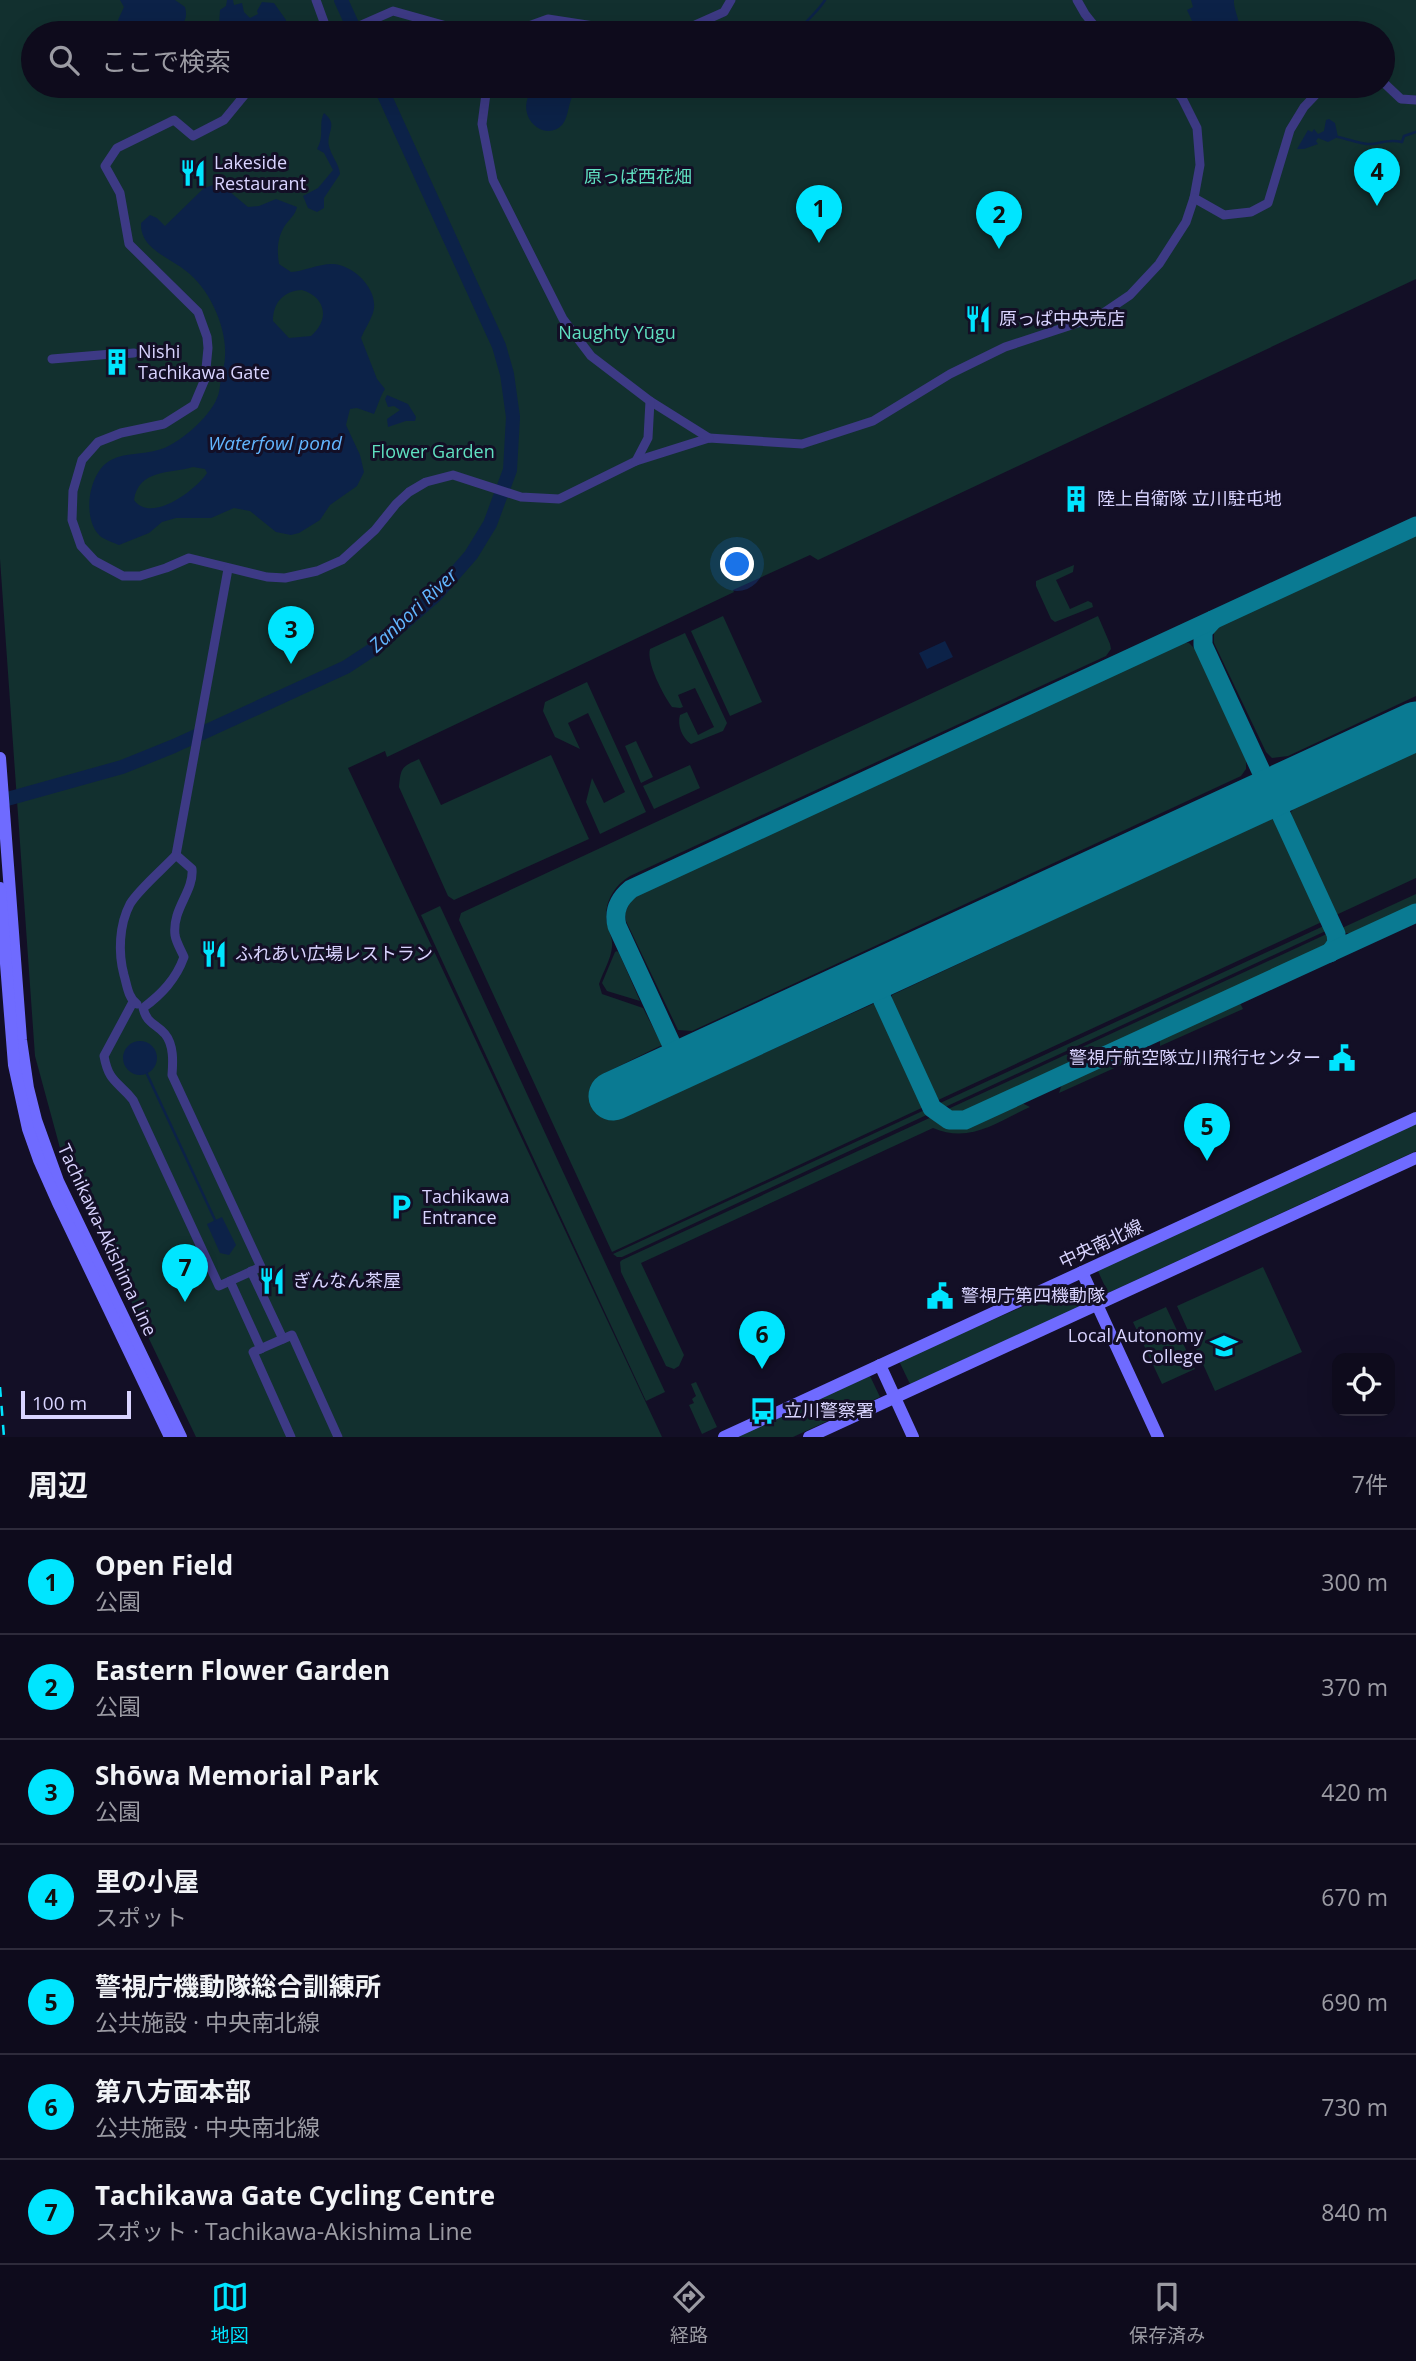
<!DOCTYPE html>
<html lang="ja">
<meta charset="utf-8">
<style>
body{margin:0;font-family:"Open Sans","Noto Sans JP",sans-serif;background:#171425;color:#f1f3f6}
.controls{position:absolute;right:21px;bottom:21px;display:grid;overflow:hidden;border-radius:14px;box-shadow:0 7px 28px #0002}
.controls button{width:63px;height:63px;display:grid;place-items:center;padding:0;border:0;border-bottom:2px solid #2e2b3b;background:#0e0b1c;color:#f1f3f6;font:35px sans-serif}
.scale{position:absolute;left:21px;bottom:18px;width:110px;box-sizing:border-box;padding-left:7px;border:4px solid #d9d4ff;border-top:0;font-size:19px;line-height:24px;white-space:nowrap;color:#d9d4ff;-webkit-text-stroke:5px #130f26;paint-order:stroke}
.you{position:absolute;left:738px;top:565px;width:24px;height:24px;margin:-18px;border:5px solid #fff;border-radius:50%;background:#1a73e8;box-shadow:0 0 0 10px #1a73e833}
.badge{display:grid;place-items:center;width:46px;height:46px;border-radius:50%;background:#00e5ff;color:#111;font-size:23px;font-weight:700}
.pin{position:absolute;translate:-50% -58px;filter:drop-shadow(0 2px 4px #0008)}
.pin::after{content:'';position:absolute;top:37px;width:24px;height:21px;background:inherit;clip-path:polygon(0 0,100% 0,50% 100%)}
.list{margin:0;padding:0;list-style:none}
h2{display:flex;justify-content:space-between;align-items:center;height:91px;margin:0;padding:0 28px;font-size:30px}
h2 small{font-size:23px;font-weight:400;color:#9b9ba3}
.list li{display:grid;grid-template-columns:46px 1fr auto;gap:21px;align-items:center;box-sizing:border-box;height:105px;padding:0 28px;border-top:2px solid #2e2b3b}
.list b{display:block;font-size:26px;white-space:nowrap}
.list p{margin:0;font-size:23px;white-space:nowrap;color:#9b9ba3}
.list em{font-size:23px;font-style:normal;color:#9b9ba3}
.icon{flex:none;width:38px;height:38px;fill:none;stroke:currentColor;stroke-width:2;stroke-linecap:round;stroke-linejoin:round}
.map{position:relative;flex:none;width:1416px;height:1437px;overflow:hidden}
.search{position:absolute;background:#0e0b1c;box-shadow:0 7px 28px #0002;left:21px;right:21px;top:21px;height:77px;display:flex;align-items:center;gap:18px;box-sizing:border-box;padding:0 24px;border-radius:38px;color:#9b9ba3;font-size:26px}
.sheet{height:826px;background:#0e0b1c}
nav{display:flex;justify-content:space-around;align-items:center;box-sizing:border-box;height:98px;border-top:2px solid #2e2b3b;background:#0e0b1c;font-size:19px;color:#9b9ba3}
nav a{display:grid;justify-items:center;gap:4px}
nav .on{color:#00e5ff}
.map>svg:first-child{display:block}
</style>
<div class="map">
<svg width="1416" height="1437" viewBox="0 0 1416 1437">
<rect width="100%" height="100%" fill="#130f26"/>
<g fill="#12302f" fill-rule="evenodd">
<path d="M0 0H1416V279L818 560 810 555 733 590 734 592 387 757 385 751 348 768 662 1437H196L63 1159 35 1056 0 559ZM33 33H1383V86H33Z"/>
<polygon points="1416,534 1416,696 1288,756 1272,758 1266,752 1214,643 1214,630 1221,625"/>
<polygon points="1074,565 1073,572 1056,580 1070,609 1088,601 1092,603 1093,607 1055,622 1051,619 1036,586 1036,581"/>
<polygon points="723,616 762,702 730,716 691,631"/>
<path d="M1098 616 1110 644 1111 649 1106 656 630 876C613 886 603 905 607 924 609 932 613 939 612 947 611 959 603 972 599 984L602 994 643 1008 662 1045 603 1074 623 1117 875 1003 882 1008 928 1105 612 1252 459 920 461 913Z"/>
<path d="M685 633 727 723 723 731 691 744C682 738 677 725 680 715L687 712 698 735 714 727 695 688 678 695 683 707 680 708 672 707C663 695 646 662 650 649Z"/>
<polygon points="1183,642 1189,643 1195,649 1246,760 1246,769 1241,776 692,1031 678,1030 626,921 625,913 632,898"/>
<polygon points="587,682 646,812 600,834 586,802 592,778 604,803 625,792 588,713 568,723 580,749 555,737 543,711 545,702"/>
<polygon points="636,741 653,777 641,783 625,746"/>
<polygon points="1416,751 1416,878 1336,915 1293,823 1291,812 1296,806"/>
<path d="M551 755 589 839 454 900 448 896 399 787C401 768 401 767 419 759L441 805Z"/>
<polygon points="690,765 700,788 654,809 643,786"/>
<polygon points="1274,818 1282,825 1326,920 936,1101 891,1005 892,995 1269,819"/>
<polygon points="1416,894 1416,905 1355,933 1345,933 1342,928"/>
<polygon points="440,906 665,1392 646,1401 421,915"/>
<polygon points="1328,924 1330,929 943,1108 938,1104"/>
<polygon points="1331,932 1333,940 1328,946 976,1109 961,1113 946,1110"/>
<polygon points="617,951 619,953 640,1001 607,991 602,983 615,952"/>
<polygon points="1239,1001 1243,1009 1160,1046 1160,1035"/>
<polygon points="1120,1055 1126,1057 1130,1061 1059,1093 1063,1081"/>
<path d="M1018 1101 1030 1107C997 1122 970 1144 933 1128L641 1263 684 1355 679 1366 674 1369 666 1366 621 1272 620 1262 622 1260 936 1115C960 1136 995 1112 1018 1101Z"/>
<polygon points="929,1108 933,1112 622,1257 617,1257 613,1254"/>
<polygon points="1416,1122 1416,1151 1108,1293 1097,1269"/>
<polygon points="1263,1267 1302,1352 1215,1391 1177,1306"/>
<polygon points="1070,1286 1080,1307 910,1384 899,1361"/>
<polygon points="1166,1307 1195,1369 1162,1384 1133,1322"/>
<polygon points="870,1376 880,1397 793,1437 734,1437"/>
<polygon points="696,1382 717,1427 702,1434 689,1405 694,1403 692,1399 696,1396 691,1384"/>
</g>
<g fill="#0c2248" fill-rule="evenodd">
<path d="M120 0H175L185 7C188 18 185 24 174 28L159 25 153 33H121L118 20 124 7Z"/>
<polygon points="227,0 233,0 234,5 242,3 244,12 250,18 258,14 257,11 262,2 274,3 286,20 285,31 279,33 249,33 247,30 229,33 219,26 220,10 226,6"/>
<path d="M1191 0H1234C1233 11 1244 25 1236 33H1209L1205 25 1199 23 1194 25 1187 10 1193 7Z"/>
<path d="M535 86H604C594 93 585 89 574 93 568 102 569 117 562 125 544 144 510 114 535 86Z"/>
<path d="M324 113C339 125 326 132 329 146 331 156 339 163 340 174L324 198V208L317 212 308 208 303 196 318 188 333 170 324 153 317 149C325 135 318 124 324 113Z"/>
<polygon points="1329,119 1335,123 1338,137 1328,142 1318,138 1316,141 1318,144 1304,149 1297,149 1308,130 1312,132 1314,129 1318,134 1324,131 1326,120"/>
<path d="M213 185 224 187 248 207 259 206 276 199 297 207C295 216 288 220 284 227 277 239 277 251 279 264L291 272C305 271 320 263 334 264 355 266 380 291 373 313 370 322 364 330 361 338L377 379 385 389C380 397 378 405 374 414L357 408 350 409 346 425 360 455 364 472 357 486 330 505 320 520 299 533 291 535 276 532 250 511 234 508 211 518H176L162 522 149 533 119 545C114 543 105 540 100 536 81 518 89 471 111 460 126 452 142 455 158 450 177 446 210 417 217 398 220 392 220 384 221 377 223 370 225 363 225 356 227 327 209 288 186 271 169 257 140 249 141 223L150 215 157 218 165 226 204 188ZM302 290C326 297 330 320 311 336L289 338 273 321C273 302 284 291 302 290ZM193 467 205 469 207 473C196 490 151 524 134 500 139 469 169 474 193 467Z"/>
<polygon points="387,395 408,404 416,417 415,421 406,421 388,427 387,419 400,410 394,406 388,407 385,399"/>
<polygon points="945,641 953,657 927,669 919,653"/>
<circle cx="140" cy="1058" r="17"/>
<polygon points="222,1217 236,1245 229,1255 220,1253 207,1224"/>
</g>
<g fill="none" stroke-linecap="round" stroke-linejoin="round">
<g stroke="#0c2248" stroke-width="2.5">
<path d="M797 33C806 20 817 13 825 0"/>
<path d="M1338 137C1348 139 1358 143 1367 144 1380 145 1385 138 1402 142L1404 136 1416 132"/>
<polyline points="147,1074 215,1220"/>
</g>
<g stroke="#0c2248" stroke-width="14">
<polyline points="341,0 356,33"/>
<polyline points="0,801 122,767 174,746 346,667 375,648 436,595 471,555 490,524 510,470 513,417 507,374 499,346 380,86"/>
</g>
<g stroke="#0a7a92" stroke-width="19">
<polyline points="1213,620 1203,631 1203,645 1336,934 1337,943 1330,953"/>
<polyline points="872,977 932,1108 949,1120 965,1120 1416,913"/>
<path d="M681 1065 617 926C613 910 619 899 631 889L1416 526"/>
</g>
<polyline stroke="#0a7a92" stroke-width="49" points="613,1096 1416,726"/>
<g stroke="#3d3a85" stroke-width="9">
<polyline points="316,0 328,33"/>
<polyline points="1077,0 1085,14 1100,33"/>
<polyline points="343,33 393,11 468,32 512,32 548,19 639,33"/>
<polyline points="677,33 724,12 731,0"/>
<polyline points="1383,82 1401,99 1416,100"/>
<polyline points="252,86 224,120 193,136 174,120 117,148 105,166 120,193 129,244 198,312 207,337 208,348 205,379 194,405 164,424 121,433 98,442 82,460 73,491 72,520 81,546 95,561 123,576 140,576 166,568 189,558 267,577 285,578 317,571 342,560 375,530 396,504 409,492 426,482 453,475 521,497 559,499 636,461 709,438 802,444 873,421 950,374 1005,347 1099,316 1130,295 1159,264 1186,222 1194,198 1200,165 1197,128 1182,98 1171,86"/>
<polyline points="487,86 482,124 493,180 563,319 591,356 650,401 709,438"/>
<polyline points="1194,198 1224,215 1251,212 1268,203 1290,130 1304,107 1324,86"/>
<polyline points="121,354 134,353"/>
<polyline points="52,359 112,354"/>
<polyline points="636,461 648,438 650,401"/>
<path d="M133 1002 104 1056C109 1083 118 1081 133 1100L219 1286 261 1267 172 1075C173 1062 174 1045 165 1034 155 1023 147 1024 143 1008 162 994 176 979 184 957 181 950 176 942 175 935 172 908 194 892 192 869L176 855 228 569"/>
<path d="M137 1004C128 998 127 985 124 975 118 953 119 925 130 904 138 890 164 868 176 855"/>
<polyline points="251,1271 283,1339"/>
<polyline points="230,1281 261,1349"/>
<polyline points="291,1437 253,1352 292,1335 338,1437"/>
</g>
<g stroke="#6f6bff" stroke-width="12">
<polyline points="0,758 21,1040 28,1088 36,1120 58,1181 181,1437"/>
<polyline points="0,888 14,1065 28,1129 39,1160 59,1205 170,1437"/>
<polyline points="1082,1272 1158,1437"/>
<polyline points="880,1365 913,1437"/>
<polyline points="724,1437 1416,1118"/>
<polyline points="809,1437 1416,1158"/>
</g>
<polyline stroke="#00e5ff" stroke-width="2.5" stroke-dasharray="10 9" stroke-linecap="butt" points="0,1387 4,1437"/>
</g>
<defs>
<symbol id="restaurant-bare" viewBox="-9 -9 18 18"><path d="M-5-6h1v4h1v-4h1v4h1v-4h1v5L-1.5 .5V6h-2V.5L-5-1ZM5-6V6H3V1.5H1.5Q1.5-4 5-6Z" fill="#00e5ff" stroke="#130f26" stroke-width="2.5" paint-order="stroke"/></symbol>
<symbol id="building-bare" viewBox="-9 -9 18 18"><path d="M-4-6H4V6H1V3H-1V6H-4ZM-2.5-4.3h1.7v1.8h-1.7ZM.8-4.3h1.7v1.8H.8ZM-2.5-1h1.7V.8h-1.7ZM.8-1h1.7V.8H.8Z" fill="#00e5ff" stroke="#130f26" stroke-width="2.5" paint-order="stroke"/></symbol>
<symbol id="civic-bare" viewBox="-9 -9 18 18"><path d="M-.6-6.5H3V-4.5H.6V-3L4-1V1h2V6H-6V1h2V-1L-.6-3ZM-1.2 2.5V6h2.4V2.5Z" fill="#00e5ff" stroke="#130f26" stroke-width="2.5" paint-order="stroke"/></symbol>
<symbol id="parking-bare" viewBox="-9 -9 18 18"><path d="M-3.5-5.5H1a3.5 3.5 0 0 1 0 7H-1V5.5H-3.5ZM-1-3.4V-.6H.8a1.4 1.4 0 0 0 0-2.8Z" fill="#00e5ff" stroke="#130f26" stroke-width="2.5" paint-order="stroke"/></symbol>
<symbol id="university-bare" viewBox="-9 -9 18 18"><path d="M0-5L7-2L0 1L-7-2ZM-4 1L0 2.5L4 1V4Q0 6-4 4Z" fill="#00e5ff" stroke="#130f26" stroke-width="2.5" paint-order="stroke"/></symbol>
<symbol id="bus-bare" viewBox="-9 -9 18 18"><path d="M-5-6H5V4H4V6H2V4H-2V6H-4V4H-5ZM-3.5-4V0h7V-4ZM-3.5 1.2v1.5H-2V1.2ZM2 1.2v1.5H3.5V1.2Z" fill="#00e5ff" stroke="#130f26" stroke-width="2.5" paint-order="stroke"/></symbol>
</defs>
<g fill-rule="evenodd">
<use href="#restaurant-bare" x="174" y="154" width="38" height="38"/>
<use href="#restaurant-bare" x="959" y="300" width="38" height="38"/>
<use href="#building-bare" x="98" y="343" width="38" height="38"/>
<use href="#building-bare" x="1057" y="480" width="38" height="38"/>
<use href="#restaurant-bare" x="195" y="935" width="38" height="38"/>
<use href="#civic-bare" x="1323" y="1039" width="38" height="38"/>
<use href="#parking-bare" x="382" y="1188" width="38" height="38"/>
<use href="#restaurant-bare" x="253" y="1262" width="38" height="38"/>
<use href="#civic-bare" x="921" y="1277" width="38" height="38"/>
<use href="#university-bare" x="1205" y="1327" width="38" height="38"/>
<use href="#bus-bare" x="744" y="1392" width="38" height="38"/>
</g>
<g text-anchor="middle" stroke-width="6" stroke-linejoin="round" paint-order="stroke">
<g font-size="18" fill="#d9d4ff" stroke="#130f26" text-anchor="start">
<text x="214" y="169">Lakeside<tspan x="214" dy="21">Restaurant</tspan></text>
<text x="999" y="325">原っぱ中央売店</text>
<text x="138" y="358">Nishi<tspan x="138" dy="21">Tachikawa Gate</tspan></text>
<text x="1097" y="505">陸上自衛隊 立川駐屯地</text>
<text x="235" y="960">ふれあい広場レストラン</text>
<text x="1321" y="1064" text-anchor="end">警視庁航空隊立川飛行センター</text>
<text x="422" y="1203">Tachikawa<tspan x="422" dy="21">Entrance</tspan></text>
<text x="293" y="1287">ぎんなん茶屋</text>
<text x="961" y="1302">警視庁第四機動隊</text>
<text x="1203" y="1342" text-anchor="end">Local Autonomy<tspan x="1203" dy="21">College</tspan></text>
<text x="784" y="1417">立川警察署</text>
</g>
<g font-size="18" fill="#5fe0c0" stroke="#130f26">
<text x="638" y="183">原っぱ西花畑</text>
<text x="617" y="339">Naughty Yūgu</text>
<text x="433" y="458">Flower Garden</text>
</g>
<g font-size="18" fill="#d9d4ff" stroke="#130f26">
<text transform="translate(107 1240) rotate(65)" y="6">Tachikawa-Akishima Line</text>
<text transform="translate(1101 1244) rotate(-25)" y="6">中央南北線</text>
</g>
<g font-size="19" font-style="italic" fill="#62b6ff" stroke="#130f26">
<text x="275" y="450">Waterfowl pond</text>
<text transform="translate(413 610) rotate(-43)" y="7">Zanbori River</text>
</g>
</g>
</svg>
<div class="controls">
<button><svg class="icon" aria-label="locate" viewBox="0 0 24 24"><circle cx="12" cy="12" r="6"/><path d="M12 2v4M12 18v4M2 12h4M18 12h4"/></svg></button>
</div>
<div class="scale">100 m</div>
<div class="you"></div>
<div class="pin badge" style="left:819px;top:243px">1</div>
<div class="pin badge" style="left:999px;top:249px">2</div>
<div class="pin badge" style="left:291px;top:664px">3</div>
<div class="pin badge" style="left:1377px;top:206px">4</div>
<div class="pin badge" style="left:1207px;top:1161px">5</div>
<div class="pin badge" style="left:762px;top:1369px">6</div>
<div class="pin badge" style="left:185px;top:1302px">7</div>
<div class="search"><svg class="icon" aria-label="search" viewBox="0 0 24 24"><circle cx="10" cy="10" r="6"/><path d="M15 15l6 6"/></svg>ここで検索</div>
</div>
<section class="sheet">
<h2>周辺<small>7件</small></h2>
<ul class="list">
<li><span class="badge">1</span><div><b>Open Field</b><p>公園</p></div><em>300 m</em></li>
<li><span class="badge">2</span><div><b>Eastern Flower Garden</b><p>公園</p></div><em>370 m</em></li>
<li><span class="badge">3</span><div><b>Shōwa Memorial Park</b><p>公園</p></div><em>420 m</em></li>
<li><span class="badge">4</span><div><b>里の小屋</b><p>スポット</p></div><em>670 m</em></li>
<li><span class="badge">5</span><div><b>警視庁機動隊総合訓練所</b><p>公共施設 · 中央南北線</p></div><em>690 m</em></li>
<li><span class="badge">6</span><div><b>第八方面本部</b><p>公共施設 · 中央南北線</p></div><em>730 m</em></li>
<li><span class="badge">7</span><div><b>Tachikawa Gate Cycling Centre</b><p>スポット · Tachikawa-Akishima Line</p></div><em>840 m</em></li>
</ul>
</section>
<nav>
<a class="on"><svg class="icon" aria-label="map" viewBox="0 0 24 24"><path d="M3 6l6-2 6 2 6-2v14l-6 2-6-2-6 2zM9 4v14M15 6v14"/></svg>地図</a>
<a><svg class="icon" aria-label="directions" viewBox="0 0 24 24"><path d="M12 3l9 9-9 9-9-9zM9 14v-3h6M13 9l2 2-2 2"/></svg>経路</a>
<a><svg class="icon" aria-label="saved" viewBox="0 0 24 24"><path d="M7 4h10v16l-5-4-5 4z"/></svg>保存済み</a>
</nav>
